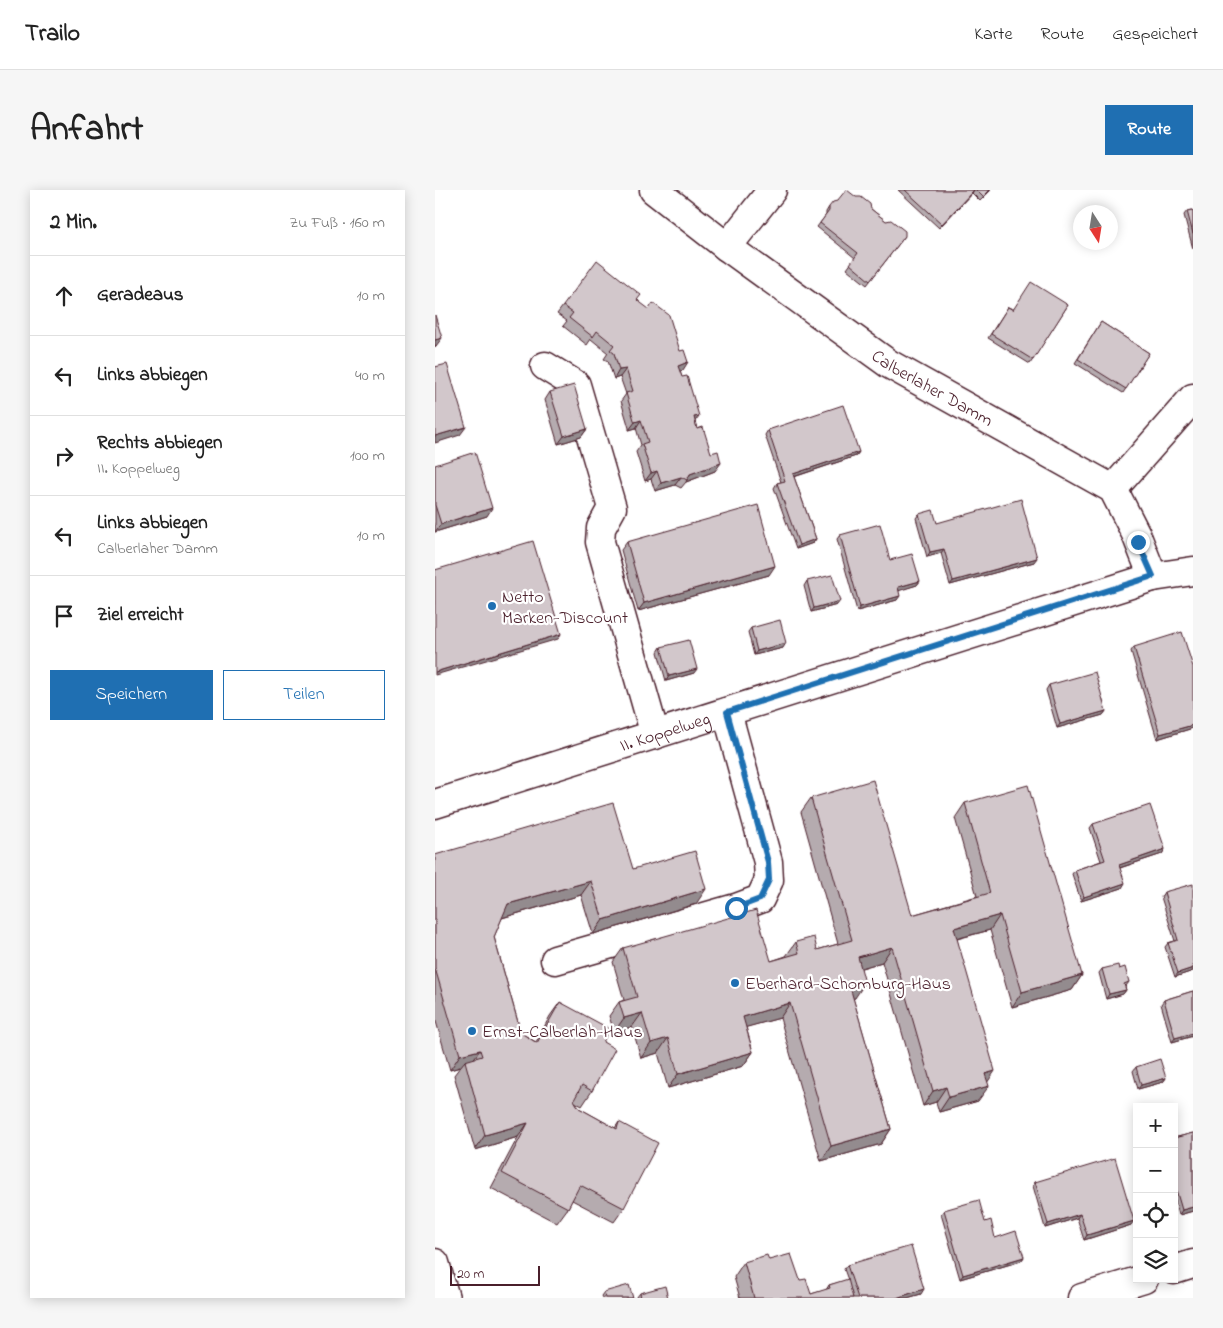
<!DOCTYPE html>
<html lang="de">
<meta charset="utf-8">
<style>
body{margin:0;font-family:"Indie Flower",sans-serif;background:#f6f6f6;color:#222}
.controls{position:absolute;right:15px;bottom:15px;display:grid;overflow:hidden;border-radius:0px;box-shadow:0 2px 12px #0003}
.controls button{width:45px;height:45px;display:grid;place-items:center;padding:0;border:0;border-bottom:1px solid #e0e0e0;background:#fff;color:#222;font:25px sans-serif}
.compass{position:absolute;left:638px;top:15px;width:45px;height:45px;border-radius:50%;background:#fff;box-shadow:0 2px 12px #0003;rotate:168deg}
.scale{position:absolute;left:15px;bottom:12px;width:90px;box-sizing:border-box;padding-left:5px;border:2px solid #4a1f2b;border-top:0;font-size:14px;line-height:18px;white-space:nowrap;color:#4a1f2b;-webkit-text-stroke:4px #fff;paint-order:stroke}
.stop{position:absolute;width:15px;height:15px;margin:-11px;border:4px solid #1f6fb2;border-radius:50%;background:#fff}
.stop.end{background:#1f6fb2;border-color:#fff;box-shadow:0 1px 5px #0008}
.list{margin:0;padding:0;list-style:none}
h2{display:flex;justify-content:space-between;align-items:center;height:65px;margin:0;padding:0 20px;font-size:21px}
h2 small{font-size:16px;font-weight:400;color:#767676}
.list li{display:grid;grid-template-columns:32px 1fr auto;gap:15px;align-items:center;box-sizing:border-box;height:80px;padding:0 20px;border-top:1px solid #e0e0e0}
.list b{display:block;font-size:19px;white-space:nowrap}
.list p{margin:0;font-size:16px;white-space:nowrap;color:#767676}
.list em{font-size:16px;font-style:normal;color:#767676}
.actions{display:flex;gap:10px;padding:15px 20px}
.actions a{flex:1;padding:11px 0;border:1px solid #1f6fb2;border-radius:0px;text-align:center;font-size:18px;color:#1f6fb2}
.actions .main{background:#1f6fb2;color:#fff}
.icon{flex:none;width:28px;height:28px;fill:none;stroke:currentColor;stroke-width:2;stroke-linecap:round;stroke-linejoin:round}
.map{position:relative;flex:none;width:758px;height:1108px;overflow:hidden;border-radius:0px}
header{display:flex;align-items:center;gap:30px;box-sizing:border-box;height:70px;padding:0 25px;background:#fff;border-bottom:1px solid #e0e0e0}
header strong{font-size:24px}
nav{display:flex;gap:28px;margin-inline-start:auto;font-size:18px}
.intro{display:flex;align-items:center;justify-content:space-between;box-sizing:border-box;height:120px;padding:0 30px}
h1{margin:0;font-size:35px}
.button{padding:12px 22px;border-radius:0px;background:#1f6fb2;color:#fff;font-size:18px;font-weight:700}
main{display:flex;gap:30px;padding:0 30px}
aside{flex:1;background:#fff;border-radius:0px;box-shadow:0 2px 12px #0003}
.map>svg:first-child{display:block}
</style>
<header>
<strong>Trailo</strong>
<nav><a>Karte</a><a>Route</a><a>Gespeichert</a></nav>
</header>
<div class="intro"><h1>Anfahrt</h1><a class="button">Route</a></div>
<main>
<aside>
<h2>2 Min.<small>Zu Fuß · 160 m</small></h2>
<ul class="list">
<li><svg class="icon" aria-label="ahead" viewBox="0 0 24 24"><path d="M12 20V5M6 11l6-6 6 6"/></svg><div><b>Geradeaus</b></div><em>10 m</em></li>
<li><svg class="icon" aria-label="left" viewBox="0 0 24 24"><path d="M17 20v-9H6M10 6l-5 5 5 5"/></svg><div><b>Links abbiegen</b></div><em>40 m</em></li>
<li><svg class="icon" aria-label="right" viewBox="0 0 24 24"><path d="M7 20v-9h11M14 6l5 5-5 5"/></svg><div><b>Rechts abbiegen</b><p>II. Koppelweg</p></div><em>100 m</em></li>
<li><svg class="icon" aria-label="left" viewBox="0 0 24 24"><path d="M17 20v-9H6M10 6l-5 5 5 5"/></svg><div><b>Links abbiegen</b><p>Calberlaher Damm</p></div><em>10 m</em></li>
<li><svg class="icon" aria-label="arrive" viewBox="0 0 24 24"><path d="M6 21V4h12l-3 4 3 4H6"/></svg><div><b>Ziel erreicht</b></div></li>
</ul>
<div class="actions"><a class="main">Speichern</a><a>Teilen</a></div>
</aside>
<div class="map">
<svg width="758" height="1108" viewBox="0 0 758 1108">
<rect width="100%" height="100%" fill="#fff"/>
<filter id="ink" filterUnits="userSpaceOnUse"><feTurbulence type="fractalNoise" baseFrequency=".02" numOctaves="2"/><feDisplacementMap in="SourceGraphic" scale="10" xChannelSelector="R" yChannelSelector="G"/><feConvolveMatrix kernelMatrix="1 2 1 2 8 2 1 2 1" color-interpolation-filters="sRGB"/></filter>
<g filter="url(#ink)">
<g fill="none" stroke-linecap="round" stroke-linejoin="round">
<defs>
<g id="minor">
<path id="s1" d="M219 0 292 57 454 174 678 299 701 344 718 387"/>
<polyline points="292,57 337,0"/>
<polyline points="110,176 141,195 177,318 166,338 165,352 220,545"/>
<polyline points="678,299 758,208"/>
<path id="s2" d="M0 614 718 387 758 381"/>
<polyline points="120,770 301,718 325,709 334,690 333,672 292,522"/>
<polyline points="0,1073 10,1108"/>
<polyline points="739,1080 758,1074"/>
<polyline points="647,1108 709,1089"/>
</g>
</defs>
<use href="#minor" stroke="#4a1f2b" stroke-width="31"/>
<use href="#minor" stroke="#fff" stroke-width="28"/>
</g>
<g fill="#b5abaf" stroke="#4a1f2b">
<polygon points="463,0 556,0 545,11 537,3 504,38"/>
<polygon points="394,17 436,19 470,46 432,95 412,79 420,68 382,37 391,25 391,22"/>
<polygon points="758,20 758,59 749,25 752,21"/>
<polygon points="203,110 248,180 245,181 262,239 280,281 251,292 246,298 240,295 220,301 216,289 210,291 201,262 206,255 201,238 194,240 194,238 186,211 191,204 185,187 179,189 173,171 169,169 173,163 156,149 152,155 128,136 132,131 122,124 128,116"/>
<polygon points="633,115 595,174 553,148 573,117 578,119"/>
<polygon points="666,132 714,163 688,203 640,173"/>
<polygon points="115,202 152,239 146,247 123,254 110,210"/>
<polygon points="333,240 424,262 421,266 359,287 381,349 378,353 361,359 339,298 342,293 346,292 330,245"/>
<polygon points="0,275 52,326 0,342"/>
<polygon points="484,324 502,333 599,372 515,395 506,363 492,367 481,328"/>
<polygon points="405,345 455,370 485,391 482,395 464,400 462,410 422,421 402,349"/>
<polygon points="192,352 334,385 203,421 186,360"/>
<polygon points="372,391 402,415 376,422 369,396"/>
<polygon points="316,438 348,458 319,465 313,442"/>
<polygon points="226,457 259,483 231,491 223,462"/>
<polygon points="699,457 758,538 722,549 696,461"/>
<polygon points="614,495 671,521 668,525 622,538 611,500"/>
<polygon points="376,608 477,725 542,706 520,628 530,613 647,785 637,800 577,817 555,740 522,749 552,893 543,911 504,922 501,912 488,916 447,772 426,778 420,808 418,808 456,939 446,954 386,971 345,828 311,837 318,862 308,876 233,898 223,863 206,868 197,837 179,842 174,826 184,812 189,810 178,772 188,758 336,771 351,766 361,752 382,760 403,754 366,622"/>
<polygon points="658,634 730,659 727,664 685,678 687,698 646,711 637,684 640,680 666,671 655,638"/>
<polygon points="0,665 198,679 261,714 158,744 146,705 67,728 59,747 86,843 101,852 115,826 125,812 168,852 157,901 147,916 140,912 144,918 180,938 184,932 189,1018 179,1032 137,1010 133,1018 122,1033 56,998 83,947 40,960 19,885 25,877 15,880 0,828"/>
<polygon points="729,702 758,781 740,787 730,757 733,753 740,751 726,707"/>
<polygon points="667,779 684,779 694,792 691,796 690,797 691,800 688,804 671,809 664,783"/>
<polygon points="758,801 758,846 737,852 726,814 729,810"/>
<polygon points="701,877 731,888 728,892 703,899 698,881"/>
<polygon points="758,943 758,1021 744,1025 739,1007 739,948"/>
<polygon points="600,992 696,1035 649,1050 642,1028 610,1038 598,996"/>
<polygon points="509,1020 550,1032 560,1048 589,1067 586,1071 525,1089 506,1024"/>
<polygon points="309,1072 365,1090 376,1104 391,1100 394,1095 413,1090 409,1079 412,1075 486,1104 472,1108 305,1108 299,1087"/>
<polygon points="169,1102 198,1108 167,1108 166,1106"/>
<polygon points="205,1103 233,1108 201,1108"/>
</g>
<g fill="#938b8e" stroke="#4a1f2b">
<polygon points="539,0 537,3 504,38 507,34"/>
<polygon points="7,148 1,156 0,157 0,150"/>
<polygon points="253,172 248,180 238,184 243,176"/>
<polygon points="191,179 185,187 179,189 184,180"/>
<polygon points="264,226 258,234 259,227"/>
<polygon points="206,230 201,238 194,240 200,232"/>
<polygon points="31,237 25,245 0,253 0,246"/>
<polygon points="152,239 146,247 123,254 129,246"/>
<polygon points="424,262 421,266 355,288 358,284"/>
<polygon points="286,273 280,281 251,292 255,284"/>
<polygon points="222,281 216,289 210,291 216,283"/>
<polygon points="246,287 240,295 220,301 226,293"/>
<polygon points="57,318 52,326 0,342 6,334"/>
<polygon points="381,349 378,353 361,359 364,355"/>
<polygon points="509,359 506,363 492,367 495,362"/>
<polygon points="602,368 599,372 515,395 518,391"/>
<polygon points="340,376 334,385 203,421 209,413"/>
<polygon points="485,391 482,395 460,402 463,397"/>
<polygon points="465,406 462,410 422,421 425,417"/>
<polygon points="405,411 402,415 376,422 379,418"/>
<polygon points="126,444 123,449 0,485 0,482"/>
<polygon points="351,453 348,458 319,465 322,461"/>
<polygon points="262,479 259,483 231,491 234,486"/>
<polygon points="671,521 668,525 622,538 625,534"/>
<polygon points="758,535 758,538 722,549 725,544"/>
<polygon points="730,659 727,664 681,679 684,675"/>
<polygon points="156,691 146,705 63,729 73,714"/>
<polygon points="690,693 687,698 646,711 649,707"/>
<polygon points="271,699 261,714 158,744 168,730"/>
<polygon points="565,725 555,740 509,752 519,738"/>
<polygon points="457,757 447,772 413,782 423,767"/>
<polygon points="758,778 758,781 740,787 743,783"/>
<polygon points="647,785 637,800 577,817 587,802"/>
<polygon points="430,793 420,808 405,812 415,797"/>
<polygon points="691,800 688,804 671,809 674,804"/>
<polygon points="355,813 345,828 298,841 308,827"/>
<polygon points="207,823 197,837 179,842 189,828"/>
<polygon points="758,843 758,846 737,852 740,848"/>
<polygon points="233,848 223,863 206,868 216,853"/>
<polygon points="45,860 35,874 30,871 25,877 15,880 25,865"/>
<polygon points="318,862 308,876 233,898 243,884"/>
<polygon points="560,881 550,896 550,884"/>
<polygon points="731,888 728,892 703,899 706,895"/>
<polygon points="554,896 543,911 504,922 514,907"/>
<polygon points="511,897 501,912 488,916 498,901"/>
<polygon points="93,933 83,947 40,960 50,945"/>
<polygon points="456,939 446,954 386,971 396,956"/>
<polygon points="758,1017 758,1021 744,1025 747,1020"/>
<polygon points="645,1024 642,1028 610,1038 613,1034"/>
<polygon points="699,1031 696,1035 649,1050 652,1045"/>
<polygon points="589,1067 586,1071 525,1089 528,1085"/>
<polygon points="489,1099 486,1104 472,1108 461,1108"/>
</g>
<g fill="#d2c7cb" stroke="#4a1f2b">
<polygon points="411,0 412,0 421,7 426,7 435,14 436,19 451,31 456,30 470,41 470,46 435,91 415,74 423,63 385,33 394,21 394,17 398,12 402,11"/>
<polygon points="470,0 539,0 507,34"/>
<polygon points="541,0 555,0 548,7"/>
<polygon points="758,20 758,44 752,21"/>
<polygon points="162,70 206,105 202,110 214,119 218,113 234,125 245,161 249,160 253,172 243,176 247,187 252,186 264,226 259,227 262,239 268,237 276,263 283,261 286,273 255,284 252,290 246,287 226,293 222,281 216,283 207,254 213,252 206,230 200,232 199,230 191,203 198,201 191,179 184,180 179,163 175,160 179,155 162,141 158,147 134,128 138,123 128,116"/>
<polygon points="596,92 633,115 598,170 556,144 573,117 578,120"/>
<polygon points="0,125 7,148 0,150"/>
<polygon points="666,132 714,163 691,199 643,169"/>
<polygon points="12,174 31,237 0,246 0,177"/>
<polygon points="139,195 152,239 129,246 115,202"/>
<polygon points="408,215 424,262 358,284 381,349 364,355 342,293 350,291 333,240"/>
<polygon points="40,262 57,318 6,334 0,315 0,275"/>
<polygon points="586,309 602,368 518,391 509,359 495,362 484,324 498,320 502,333"/>
<polygon points="323,315 340,376 209,413 192,352"/>
<polygon points="445,334 455,370 477,364 485,391 463,397 465,406 425,417 405,345"/>
<polygon points="98,351 126,444 0,482 0,380"/>
<polygon points="397,385 405,411 379,418 372,391"/>
<polygon points="345,430 351,453 322,461 316,438"/>
<polygon points="747,442 758,477 758,535 725,544 699,457"/>
<polygon points="254,450 262,479 234,486 226,457"/>
<polygon points="660,482 671,521 625,534 614,495"/>
<polygon points="438,590 477,725 555,703 530,613 593,595 647,785 587,802 565,725 519,738 560,881 550,884 554,896 514,907 511,897 498,901 457,757 423,767 430,793 415,797 456,939 396,956 355,813 308,827 318,862 243,884 233,848 216,853 207,823 189,828 184,812 202,807 188,758 321,720 336,771 364,763 361,752 379,747 382,760 417,750 376,608"/>
<polygon points="178,613 198,679 260,661 271,699 168,730 156,691 73,714 59,747 86,843 102,853 125,812 175,839 168,852 180,859 157,901 147,895 139,910 144,918 182,939 184,932 223,953 189,1018 145,995 133,1018 67,983 93,933 50,945 30,871 47,866 45,860 25,865 0,778 0,665"/>
<polygon points="715,615 730,659 684,675 690,693 649,707 640,680 670,670 658,634"/>
<polygon points="758,694 758,778 743,783 733,753 743,750 729,702"/>
<polygon points="683,775 684,779 690,777 694,792 689,794 691,800 674,804 667,779"/>
<polygon points="758,801 758,843 740,848 729,810"/>
<polygon points="725,869 731,888 706,895 701,877"/>
<polygon points="758,943 758,1017 747,1020 739,993 739,948"/>
<polygon points="680,968 699,1031 652,1045 645,1024 613,1034 600,992"/>
<polygon points="544,1010 550,1032 556,1030 560,1048 581,1041 589,1067 528,1085 509,1020"/>
<polygon points="476,1056 489,1099 461,1108 423,1108 412,1075"/>
<polygon points="356,1064 365,1090 371,1089 376,1104 395,1098 394,1095 413,1089 418,1108 319,1108 309,1072 332,1065 334,1070"/>
<polygon points="194,1095 198,1108 171,1108 169,1102"/>
<polygon points="230,1096 233,1108 206,1108 205,1103"/>
</g>
</g>
<g fill="none" stroke-linecap="round" stroke-linejoin="round" filter="url(#ink)">
<polyline stroke="#1f6fb2" stroke-width="6" points="301,718 325,709 334,690 333,672 292,522 718,386 703,352"/>
</g>
<g fill="#1f6fb2" stroke="#fff" stroke-width="2">
<circle cx="57" cy="416" r="5"/>
<circle cx="300" cy="793" r="5"/>
<circle cx="37" cy="841" r="5"/>
</g>
<g text-anchor="middle" stroke-width="4.5" stroke-linejoin="round" paint-order="stroke">
<g font-size="18" fill="#4a1f2b" stroke="#fff">
<text dy="6" stroke="none"><textPath href="#s1" startOffset="342">Calberlaher Damm</textPath></text>
<text dy="6" stroke="none"><textPath href="#s2" startOffset="241">II. Koppelweg</textPath></text>
</g>
<g font-size="18" fill="#4a1f2b" stroke="#fff" text-anchor="start">
<text x="67" y="412">Netto<tspan x="67" dy="21">Marken-Discount</tspan></text>
<text x="310" y="799">Eberhard-Schomburg-Haus</text>
<text x="47" y="847">Ernst-Calberlah-Haus</text>
</g>
</g>
</svg>
<div class="controls">
<button>+</button>
<button>−</button>
<button><svg class="icon" aria-label="locate" viewBox="0 0 24 24"><circle cx="12" cy="12" r="6"/><path d="M12 2v4M12 18v4M2 12h4M18 12h4"/></svg></button>
<button><svg class="icon" aria-label="layers" viewBox="0 0 24 24"><path d="M12 4l9 5-9 5-9-5zM3 14l9 5 9-5"/></svg></button>
</div>
<svg class="compass" viewBox="-18 -18 36 36"><path d="M0-13l5 13h-10z" fill="#e53935"/><path d="M0 13l5-13h-10z" fill="#767676"/></svg>
<div class="scale">20 m</div>
<div class="stop" style="left:301px;top:718px"></div>
<div class="stop end" style="left:703px;top:352px"></div>
</div>
</main>
